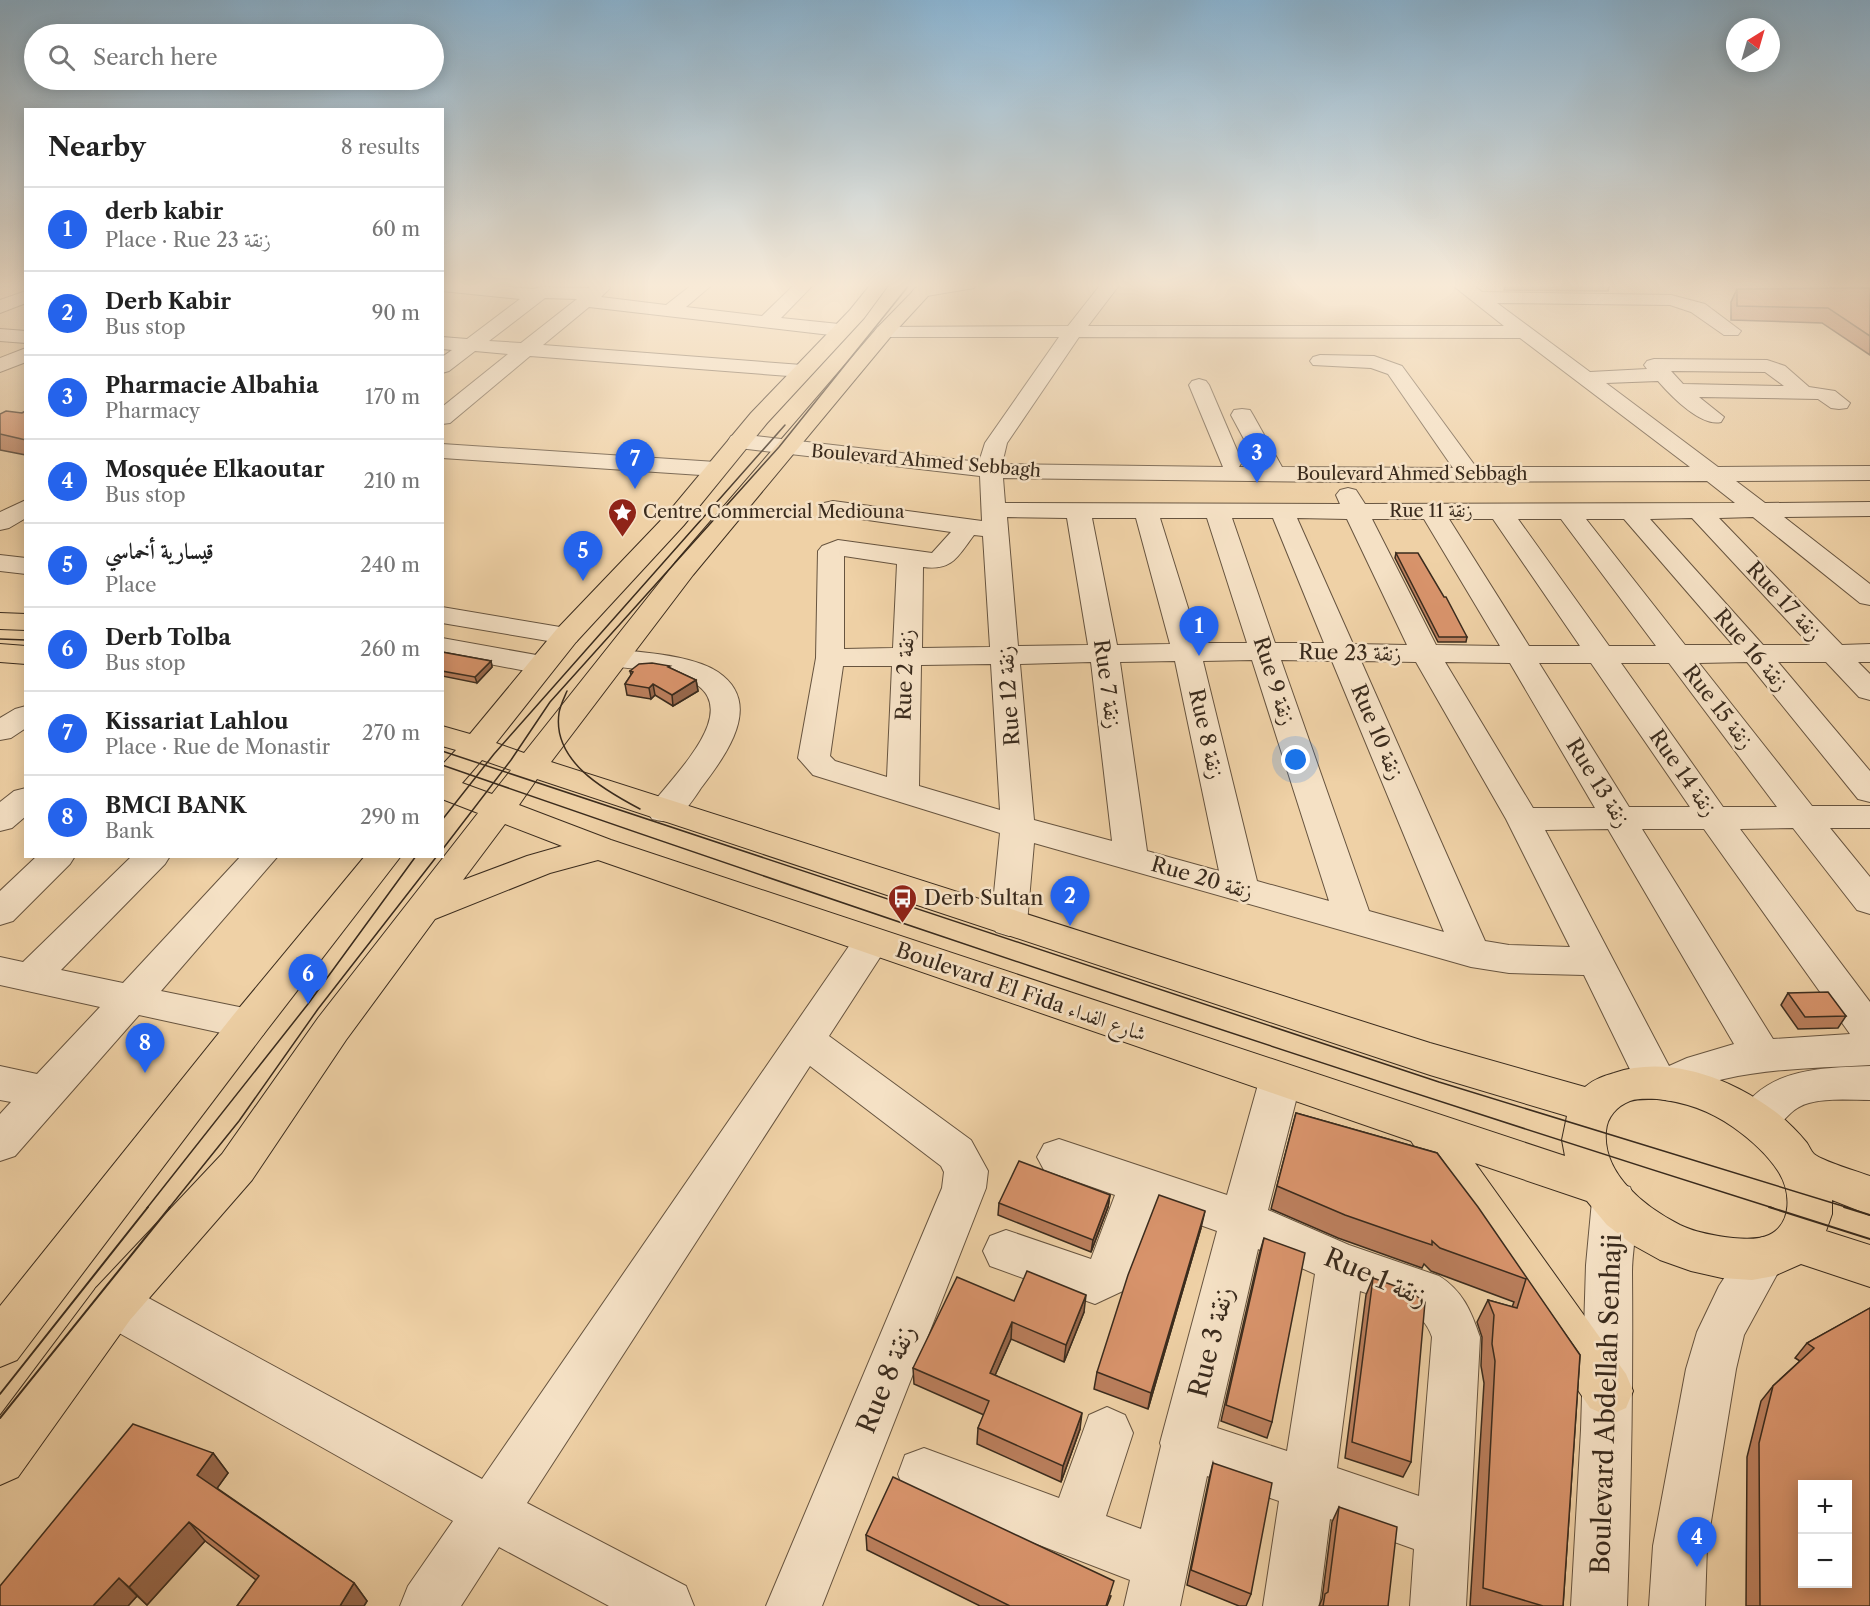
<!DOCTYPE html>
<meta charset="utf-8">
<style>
body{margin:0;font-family:"Libre Caslon Text",Amiri,serif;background:#f6f6f6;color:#222}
.controls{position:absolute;right:18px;bottom:18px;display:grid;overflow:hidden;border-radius:0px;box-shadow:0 3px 15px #0003}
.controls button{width:54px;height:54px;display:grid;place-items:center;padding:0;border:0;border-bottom:2px solid #e0e0e0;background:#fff;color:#222;font:30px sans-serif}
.compass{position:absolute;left:1726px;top:18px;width:54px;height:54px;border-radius:50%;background:#fff;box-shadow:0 3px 15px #0003;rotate:37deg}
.you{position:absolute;left:1296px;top:760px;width:21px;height:21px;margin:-15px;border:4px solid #fff;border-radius:50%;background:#1a73e8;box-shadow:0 0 0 9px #1a73e833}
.badge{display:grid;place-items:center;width:39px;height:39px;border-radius:50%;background:#2563eb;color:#fff;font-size:20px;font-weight:700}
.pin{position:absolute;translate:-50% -50px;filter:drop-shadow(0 2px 3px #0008)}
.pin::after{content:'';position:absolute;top:32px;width:21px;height:18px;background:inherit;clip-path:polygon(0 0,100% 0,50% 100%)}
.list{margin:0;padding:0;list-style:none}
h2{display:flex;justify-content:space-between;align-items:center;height:78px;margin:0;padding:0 24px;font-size:26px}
h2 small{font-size:20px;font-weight:400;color:#767676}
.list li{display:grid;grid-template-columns:39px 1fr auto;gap:18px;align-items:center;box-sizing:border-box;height:84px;padding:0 24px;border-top:2px solid #e0e0e0}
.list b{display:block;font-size:22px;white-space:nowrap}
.list p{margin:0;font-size:20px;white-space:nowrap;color:#767676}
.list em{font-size:20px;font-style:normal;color:#767676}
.icon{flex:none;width:33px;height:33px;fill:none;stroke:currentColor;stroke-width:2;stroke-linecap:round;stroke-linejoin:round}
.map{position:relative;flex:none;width:1870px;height:1606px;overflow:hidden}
.search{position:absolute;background:#fff;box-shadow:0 3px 15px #0003;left:24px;top:24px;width:420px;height:66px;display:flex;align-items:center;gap:15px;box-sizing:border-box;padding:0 21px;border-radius:33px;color:#767676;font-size:22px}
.panel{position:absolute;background:#fff;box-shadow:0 3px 15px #0003;left:24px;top:108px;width:420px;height:750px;border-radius:0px}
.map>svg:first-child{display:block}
</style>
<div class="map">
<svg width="1870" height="1606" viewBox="0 0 1870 1606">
<rect width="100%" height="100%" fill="#efd1a6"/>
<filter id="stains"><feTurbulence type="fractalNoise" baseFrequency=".00333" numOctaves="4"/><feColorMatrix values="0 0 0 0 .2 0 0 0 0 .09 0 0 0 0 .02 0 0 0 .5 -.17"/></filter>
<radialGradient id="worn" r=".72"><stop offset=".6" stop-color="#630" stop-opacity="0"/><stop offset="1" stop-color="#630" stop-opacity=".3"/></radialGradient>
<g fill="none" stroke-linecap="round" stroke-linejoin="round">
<defs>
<g id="minor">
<path d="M442 284H480L533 289 541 287 589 288 595 284H607L610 288 601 297 666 305 693 284H713L686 307 762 316 795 284H814L781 318 839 324 846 326 849 330 846 334 839 336 589 307 543 345 802 365 809 367 812 371 809 375 802 377 530 356 450 423 442 424V407L508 354 475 351 449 371 442 373V357L452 350 442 349V337L467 339 520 299 442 291ZM545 298 577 299 521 343 489 341Z"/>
<polygon points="935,284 977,284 974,288 968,289 921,297 915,296 912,292 915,288"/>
<path d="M1101 284H1120L1088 326H1504L1451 284H1472L1482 292 1671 295 1705 304 1741 331 1738 335H1724L1691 312 1670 305 1497 303 1590 372 1647 369 1644 365 1647 361 1654 359 1767 360 1785 366 1809 387 1835 391 1850 403 1847 408 1839 409 1831 408 1818 399 1699 397 1724 417 1721 422C1701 427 1671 396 1658 381L1606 383 1718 467 1870 466V480L1736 481 1765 503 1870 502V516L1784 517 1870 584V605L1860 603 1753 517 1719 518 1842 645 1870 644V662H1858L1870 674V700L1859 697 1826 662H1778L1870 771V802L1858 799 1747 662 1699 663 1812 806H1870V828H1830L1870 877V914L1857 910 1793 828 1740 829 1870 1002V1065C1821 1068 1771 1068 1724 1079 1707 1082 1690 1100 1673 1101 1666 1101 1650 1096 1642 1094L1584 975 1509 973 1471 967 1034 843 1027 923 1022 932 1009 936 996 932 991 923 1000 833 813 775 798 758 816 658 818 551 822 546 838 540 932 553 951 532 833 515 824 513 821 508 824 503 833 501 982 521 980 476 739 448 731 446 728 441 731 436 739 434 979 462 985 443 1059 337H885L878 335 875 331 878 327 1068 326ZM1079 337 1520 338 1690 467H1476L1402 366 1374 356 1320 355 1313 357 1310 361 1313 365 1371 368 1388 374 1453 468 1282 467 1253 415 1250 410 1242 409 1234 410 1231 415 1259 467H1239L1242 462 1209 385 1206 381 1199 379 1192 381 1189 385 1223 467 1002 464 1007 443ZM1671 371 1765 372 1784 386 1683 384ZM1003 478 1338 482 1707 481 1735 503 1365 504 1356 490 1348 488 1340 490 1336 495 1340 504 1005 503ZM1007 517 1067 518 1088 645 1018 646ZM1092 518H1136L1170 644 1117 645ZM1160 518H1207L1247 643H1199ZM1232 518H1273L1324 643H1275ZM1297 518 1347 519 1407 645 1353 644ZM1692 518 1810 645H1763L1650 519ZM1372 519H1424L1500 646 1436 645ZM1449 519H1493L1580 646H1529ZM1518 519H1561L1656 646H1609ZM1586 519H1624L1733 645H1685ZM974 535 983 536 990 647 922 648 923 567C953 571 958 556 974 535ZM844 556 897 564 893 648 844 649ZM1252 660 1329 901 1257 881 1203 661ZM1281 660 1332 661 1444 932 1369 911ZM1175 661 1219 871 1147 851 1120 662ZM1361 661 1416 662 1506 819 1570 947 1509 945 1485 941ZM1091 662 1112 841 1034 820 1020 664ZM1445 662 1510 663 1595 808H1533ZM1539 663H1591L1690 807H1629ZM1621 663H1669L1777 807H1723ZM991 664 1000 810 919 786 921 665ZM843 666H892L887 777 835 761 830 756ZM1608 829 1734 1044 1687 1058 1669 1066 1545 830ZM1642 829H1704L1850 1034 1773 1039Z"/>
<polygon points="26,291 26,303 0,313 0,300"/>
<polygon points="0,329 26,331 26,343 0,341"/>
<polygon points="26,348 26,362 0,372 0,358"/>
<polygon points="442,444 716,462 724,464 728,469 724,474 716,476 442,458"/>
<polygon points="26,500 26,518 9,528 0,530 0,512"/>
<polygon points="0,555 26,558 26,574 0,571"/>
<polygon points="442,607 566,628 576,630 580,636 576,642 566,644 442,623"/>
<polygon points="442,638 542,656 552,659 556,665 552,671 542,674 442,655"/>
<path d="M615 649C645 653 692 655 718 672 765 704 725 756 701 788 695 797 684 814 675 819 667 823 660 821 652 819L647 811C669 778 758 701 678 676 654 669 629 670 605 664L601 658 605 652Z"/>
<polygon points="26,706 26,728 11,738 0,740 0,718 15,709"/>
<polygon points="26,788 26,816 12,828 0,831 0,802 14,791"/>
<polygon points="37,856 75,856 70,864 13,921 0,925 0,891"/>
<polygon points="132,856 170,856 165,864 61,970 123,983 241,856 278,856 161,991 249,1009 263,1013 269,1024 263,1035 249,1039 139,1015 15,1156 0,1161 0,1114 11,1102 0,1100 0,1066 37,1074 100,1007 0,985 0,957 23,962"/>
<polygon points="871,929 884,933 890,942 829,1036 971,1140 988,1171 986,1188 822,1606 766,1606 942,1188 944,1172 941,1166 810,1066 527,1503 686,1586 694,1606 609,1606 499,1547 461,1606 400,1606 408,1586 453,1521 96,1320 89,1304 96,1288 113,1282 130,1288 482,1479 858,933"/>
<path d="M1280 1064 1295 1069 1301 1081 1268 1210 1349 1245 1439 1276C1463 1291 1471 1311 1480 1337L1466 1606H1410L1414 1549 1330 1519 1319 1606H1263L1279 1501 1207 1476 1180 1606H1124L1130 1580 905 1493 898 1474 905 1455 924 1448 1059 1498 1089 1415 1107 1407 1125 1415 1133 1433 1106 1516 1141 1529 1161 1446 1160 1443 1217 1231 1155 1209 1125 1290 1095 1304 990 1266 983 1251 990 1236 1006 1230 1091 1259 1115 1195 1044 1170 1037 1157 1044 1144 1059 1139 1227 1195 1259 1081 1265 1069ZM1258 1249 1315 1274 1287 1451 1217 1428ZM1360 1291C1387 1300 1422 1306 1432 1337L1419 1496 1337 1468Z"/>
<path d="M1870 1066V1100C1850 1100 1828 1098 1809 1103 1778 1111 1781 1146 1742 1132L1736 1120C1762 1068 1819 1068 1870 1066Z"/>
<path d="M1614 1182 1630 1187C1642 1213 1632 1245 1632 1272 1633 1384 1631 1495 1627 1606H1571L1581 1430 1586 1265 1592 1201 1598 1187Z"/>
<polygon points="1763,1237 1779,1243 1786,1258 1744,1335 1736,1369 1707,1546 1705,1606 1649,1606 1653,1546 1686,1369 1697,1332 1719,1286 1747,1243"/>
</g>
<g id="major">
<path d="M871 284H889L864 318 767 423 684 525 576 642 496 743 524 753 675 563 878 327 920 284H939L892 335 693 575 551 762 1430 1043 1585 1087C1594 1079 1604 1076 1614 1073 1669 1054 1733 1079 1777 1113 1788 1122 1798 1132 1807 1143 1809 1146 1811 1151 1814 1154 1822 1161 1859 1172 1870 1176V1215L1832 1200V1214L1826 1231 1870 1245V1287L1801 1264 1774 1276 1752 1280 1722 1278 1691 1271 1660 1260 1633 1245 1607 1225 1587 1201 1475 1163 1626 1374 1633 1391 1626 1408 1608 1416 1590 1408 1411 1141 598 860 550 873 435 919 346 1040 252 1180 130 1320 18 1477 0 1485V1416L96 1288 222 1154 318 1018 478 813 442 799V765L456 750 442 746V726L470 734 556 630 666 515 751 413 850 310ZM482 760 511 770 492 794 462 783ZM537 779 1430 1075 1567 1116 1562 1140 1565 1156 611 840 519 805ZM505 824 562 846 527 856 463 880ZM1657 1099C1685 1102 1709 1110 1733 1127 1750 1139 1767 1154 1778 1171 1791 1191 1793 1223 1769 1235 1759 1240 1744 1239 1733 1238 1715 1236 1697 1233 1680 1225 1645 1207 1602 1174 1606 1131 1607 1117 1617 1106 1630 1101 1638 1098 1649 1099 1657 1099Z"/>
<polygon points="0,613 26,614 26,630 0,629"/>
<polygon points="0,644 26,646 26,664 0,662"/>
<polygon points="365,856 401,856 263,1035 17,1360 0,1367 0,1306 235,1013"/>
</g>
</defs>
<use href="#minor" stroke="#67543f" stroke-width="2"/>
<use href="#major" stroke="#3a2b1d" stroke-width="2"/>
<use href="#minor" fill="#f5e1c5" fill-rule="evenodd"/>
<use href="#major" fill="#efd1a6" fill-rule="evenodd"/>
<g stroke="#3a2b1d" stroke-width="1.5">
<polyline points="0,639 26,640"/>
<path d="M567 691C564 698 560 706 559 713 552 761 604 790 640 809"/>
<polyline points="442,751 1439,1082 1849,1208"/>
<path d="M442 765C884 919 1327 1067 1773 1208"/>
<polyline points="442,820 494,754 785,425"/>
<polyline points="442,850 511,760 550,702 779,447 910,284"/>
<polyline points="147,1208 308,1004 416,856"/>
<polyline points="169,1208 239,1121 318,1009 437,856"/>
</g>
<g stroke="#3a2b1d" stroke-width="2">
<polyline points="1769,1207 1870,1239"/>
<polyline points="1844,1207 1870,1215"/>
<polyline points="0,1394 148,1207"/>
<polyline points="0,1418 170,1207"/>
</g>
</g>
<g fill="#bb7f5d" stroke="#3a2b1d" stroke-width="1.5">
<polygon points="1506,284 1610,284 1608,291 1504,290"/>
<polygon points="1870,288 1870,355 1822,323 1731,320 1731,302 1737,289"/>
<polygon points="26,411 26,455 0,450 0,414 22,413"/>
<polygon points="1396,553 1467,637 1466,642 1438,642 1395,558"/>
<polygon points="442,652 491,661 492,667 477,683 442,676"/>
<polygon points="670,668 696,680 698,691 673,706 655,695 651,699 627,695 625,684 631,675 630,671"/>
<polygon points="1788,993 1846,1016 1838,1028 1798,1029 1781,1005"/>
<polygon points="1296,1113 1437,1153 1580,1355 1563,1606 1470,1606 1484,1383 1481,1366 1482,1337 1477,1322 1488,1300 1512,1307 1514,1302 1431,1271 1424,1264 1422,1268 1338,1238 1271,1209"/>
<polygon points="1110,1195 1108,1207 1091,1252 998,1215 999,1203"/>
<polygon points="1201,1228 1148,1409 1094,1389 1097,1372"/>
<polygon points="1264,1238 1272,1422 1267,1438 1221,1421 1259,1255"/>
<polygon points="1373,1278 1411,1462 1403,1477 1345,1458 1366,1295"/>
<polygon points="1014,1301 1084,1312 1064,1362 1011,1339 995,1375 1080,1429 1061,1482 977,1444 978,1428 984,1415 914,1384 913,1368"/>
<polygon points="1870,1308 1870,1606 1746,1606 1747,1457 1761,1401 1773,1386 1800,1361 1795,1358 1807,1343"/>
<polygon points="213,1453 228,1473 217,1488 354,1583 367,1601 364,1606 237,1606 256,1580 205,1541 147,1605 137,1596 128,1606 0,1606"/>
<polygon points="1213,1463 1251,1594 1246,1606 1239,1606 1187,1585 1209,1479"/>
<polygon points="1339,1507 1388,1606 1319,1606 1322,1599 1332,1522"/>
<polygon points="866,1535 1111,1596 1107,1606 980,1606 867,1550"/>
</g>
<g fill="#98684c" stroke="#3a2b1d" stroke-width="1.5">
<polygon points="491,661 492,667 477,683 475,677"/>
<polygon points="696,680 698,691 673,706 672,695"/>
<polygon points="653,684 655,695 651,699 649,688"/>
<polygon points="1110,1195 1108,1207 1091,1252 1093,1240"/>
<polygon points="1205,1211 1201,1228 1148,1409 1151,1393"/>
<polygon points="1086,1295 1084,1312 1064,1362 1066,1345"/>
<polygon points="1012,1322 1011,1339 989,1389 990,1373"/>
<polygon points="1082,1413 1080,1429 1061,1482 1063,1466"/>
<polygon points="213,1453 228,1473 213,1494 197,1475"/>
<polygon points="189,1522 205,1541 147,1605 129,1587"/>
<polygon points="119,1578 137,1596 128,1606 93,1606"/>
<polygon points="354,1583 367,1601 364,1606 340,1606"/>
</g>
<g fill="#d9946c" stroke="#3a2b1d" stroke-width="1.5" fill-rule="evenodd">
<polygon points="1870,288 1870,336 1828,308 1737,306 1737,289"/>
<polygon points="6,411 22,413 26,411 26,440 0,434 0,414"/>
<polygon points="1396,553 1418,553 1444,597 1446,597 1467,637 1439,637"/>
<polygon points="442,652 491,661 475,677 442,671"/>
<polygon points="652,663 670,666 668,667 696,680 672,695 653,684 649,688 625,684 633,672 630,671 639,664"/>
<polygon points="1828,992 1846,1016 1805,1017 1788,993"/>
<polygon points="1296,1113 1437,1153 1478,1207 1580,1355 1563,1606 1543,1606 1483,1588 1495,1361 1492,1344 1494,1315 1488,1300 1517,1308 1526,1279 1440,1248 1432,1241 1432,1245 1408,1237 1345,1215 1277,1186"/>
<polygon points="1019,1161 1110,1195 1093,1240 999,1203"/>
<polygon points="1159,1195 1205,1211 1151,1393 1097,1372 1128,1275"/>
<polygon points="1264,1238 1305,1253 1272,1422 1226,1405"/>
<polygon points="1027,1271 1086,1295 1066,1345 1012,1322 990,1373 1082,1413 1063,1466 978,1428 989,1401 913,1368 957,1277 1014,1301"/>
<polygon points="1373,1278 1409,1291 1425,1302 1411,1462 1352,1442"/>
<path d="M1870 1308V1606H1760L1759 1443 1773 1386 1814 1348 1807 1343ZM1803 1485H1848V1584H1803Z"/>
<polygon points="133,1424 213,1453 197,1475 354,1583 340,1606 237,1606 259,1576 189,1522 129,1587 119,1578 93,1606 0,1606 0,1586"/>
<polygon points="1213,1463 1272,1483 1251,1594 1191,1570"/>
<polygon points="893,1477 1114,1581 1106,1606 1010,1606 866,1535"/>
<polygon points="1339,1507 1397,1527 1388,1606 1323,1606 1325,1594 1328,1592"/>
</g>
<linearGradient id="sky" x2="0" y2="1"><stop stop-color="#8ab4d2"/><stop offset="0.56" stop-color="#f8ead7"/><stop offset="1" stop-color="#f8ead7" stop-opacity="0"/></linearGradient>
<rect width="1870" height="509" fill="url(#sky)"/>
<defs>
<symbol id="sight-pin" viewBox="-11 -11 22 30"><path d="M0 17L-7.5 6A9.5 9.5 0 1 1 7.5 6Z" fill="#8f2418" stroke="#f5e1c5"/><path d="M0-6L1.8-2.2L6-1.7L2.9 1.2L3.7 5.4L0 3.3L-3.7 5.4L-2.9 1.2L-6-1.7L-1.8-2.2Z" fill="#fff"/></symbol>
<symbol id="bus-pin" viewBox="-11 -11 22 30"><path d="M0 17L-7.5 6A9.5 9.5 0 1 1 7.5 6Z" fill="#8f2418" stroke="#f5e1c5"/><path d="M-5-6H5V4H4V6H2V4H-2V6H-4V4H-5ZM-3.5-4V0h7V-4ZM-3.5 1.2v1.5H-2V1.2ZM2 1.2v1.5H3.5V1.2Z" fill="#fff"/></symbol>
</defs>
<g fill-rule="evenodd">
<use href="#sight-pin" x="606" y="496" width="33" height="45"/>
<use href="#bus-pin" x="886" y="882" width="33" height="45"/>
</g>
<g text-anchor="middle" stroke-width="5" stroke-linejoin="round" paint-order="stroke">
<g font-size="18" fill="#3a2b1d" stroke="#f5e1c5">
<text transform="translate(926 461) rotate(5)" y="6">Boulevard Ahmed Sebbagh</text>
<text x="1412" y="480">Boulevard Ahmed Sebbagh</text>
<text x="1431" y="517">Rue 11 زنقة</text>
</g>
<g font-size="18" fill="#3a2b1d" stroke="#f5e1c5" text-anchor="start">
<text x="643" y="518">Centre Commercial Mediouna</text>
</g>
<g font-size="21" fill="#3a2b1d" stroke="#f5e1c5">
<text transform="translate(1784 601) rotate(47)" y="7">Rue 17 زنقة</text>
<text transform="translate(1751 650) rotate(49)" y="7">Rue 16 زنقة</text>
<text transform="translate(1350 653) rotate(1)" y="7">Rue 23 زنقة</text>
<text transform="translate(905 675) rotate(-88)" y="7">Rue 2 زنقة</text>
<text transform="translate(1274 681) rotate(72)" y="7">Rue 9 زنقة</text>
<text transform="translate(1107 684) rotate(82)" y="7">Rue 7 زنقة</text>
<text transform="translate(1009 696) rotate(-94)" y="7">Rue 12 زنقة</text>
<text transform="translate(1718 707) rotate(52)" y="7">Rue 15 زنقة</text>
<text transform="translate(1377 732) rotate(67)" y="7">Rue 10 زنقة</text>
<text transform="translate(1206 734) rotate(77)" y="7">Rue 8 زنقة</text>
<text transform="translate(1683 773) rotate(55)" y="7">Rue 14 زنقة</text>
<text transform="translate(1598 783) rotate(58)" y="7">Rue 13 زنقة</text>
<text transform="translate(1202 878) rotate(16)" y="7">Rue 20 زنقة</text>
<text transform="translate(1021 992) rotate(19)" y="7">Boulevard El Fida شارع الفداء</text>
</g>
<g font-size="21" fill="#3a2b1d" stroke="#f5e1c5" text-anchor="start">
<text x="924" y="905">Derb Sultan</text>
</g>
<g font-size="26" fill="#3a2b1d" stroke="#f5e1c5">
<text transform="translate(1376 1277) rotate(23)" y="9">Rue 1 زنقة</text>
<text transform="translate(1211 1342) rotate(-76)" y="9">Rue 3 زنقة</text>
<text transform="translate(886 1379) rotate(-68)" y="9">Rue 8 زنقة</text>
<text transform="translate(1606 1404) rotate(-88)" y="9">Boulevard Abdellah Senhaji</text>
</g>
</g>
<rect width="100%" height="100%" filter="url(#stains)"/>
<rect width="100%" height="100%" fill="url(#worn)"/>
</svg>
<div class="controls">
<button>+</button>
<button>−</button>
</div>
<svg class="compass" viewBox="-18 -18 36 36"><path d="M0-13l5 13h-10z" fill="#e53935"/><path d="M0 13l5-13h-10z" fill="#767676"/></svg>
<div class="you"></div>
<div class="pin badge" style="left:1199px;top:656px">1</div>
<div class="pin badge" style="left:1070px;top:926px">2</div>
<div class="pin badge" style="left:1257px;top:483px">3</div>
<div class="pin badge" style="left:1697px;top:1567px">4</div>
<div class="pin badge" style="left:583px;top:581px">5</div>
<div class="pin badge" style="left:308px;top:1004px">6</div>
<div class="pin badge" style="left:635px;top:489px">7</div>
<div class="pin badge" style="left:145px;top:1073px">8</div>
<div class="search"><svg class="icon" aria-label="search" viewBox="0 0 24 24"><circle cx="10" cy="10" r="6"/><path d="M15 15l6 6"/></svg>Search here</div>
<section class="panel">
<h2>Nearby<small>8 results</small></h2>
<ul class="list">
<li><span class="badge">1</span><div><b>derb kabir</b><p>Place · Rue 23 زنقة</p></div><em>60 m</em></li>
<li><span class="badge">2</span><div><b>Derb Kabir</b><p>Bus stop</p></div><em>90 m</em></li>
<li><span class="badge">3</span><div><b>Pharmacie Albahia</b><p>Pharmacy</p></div><em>170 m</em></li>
<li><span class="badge">4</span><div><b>Mosquée Elkaoutar</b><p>Bus stop</p></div><em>210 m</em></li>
<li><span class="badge">5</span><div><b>قيسارية أخماسي</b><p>Place</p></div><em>240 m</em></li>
<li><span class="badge">6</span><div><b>Derb Tolba</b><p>Bus stop</p></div><em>260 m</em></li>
<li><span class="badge">7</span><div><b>Kissariat Lahlou</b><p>Place · Rue de Monastir</p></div><em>270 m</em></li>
<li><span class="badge">8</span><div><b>BMCI BANK</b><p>Bank</p></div><em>290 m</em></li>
</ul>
</section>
</div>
